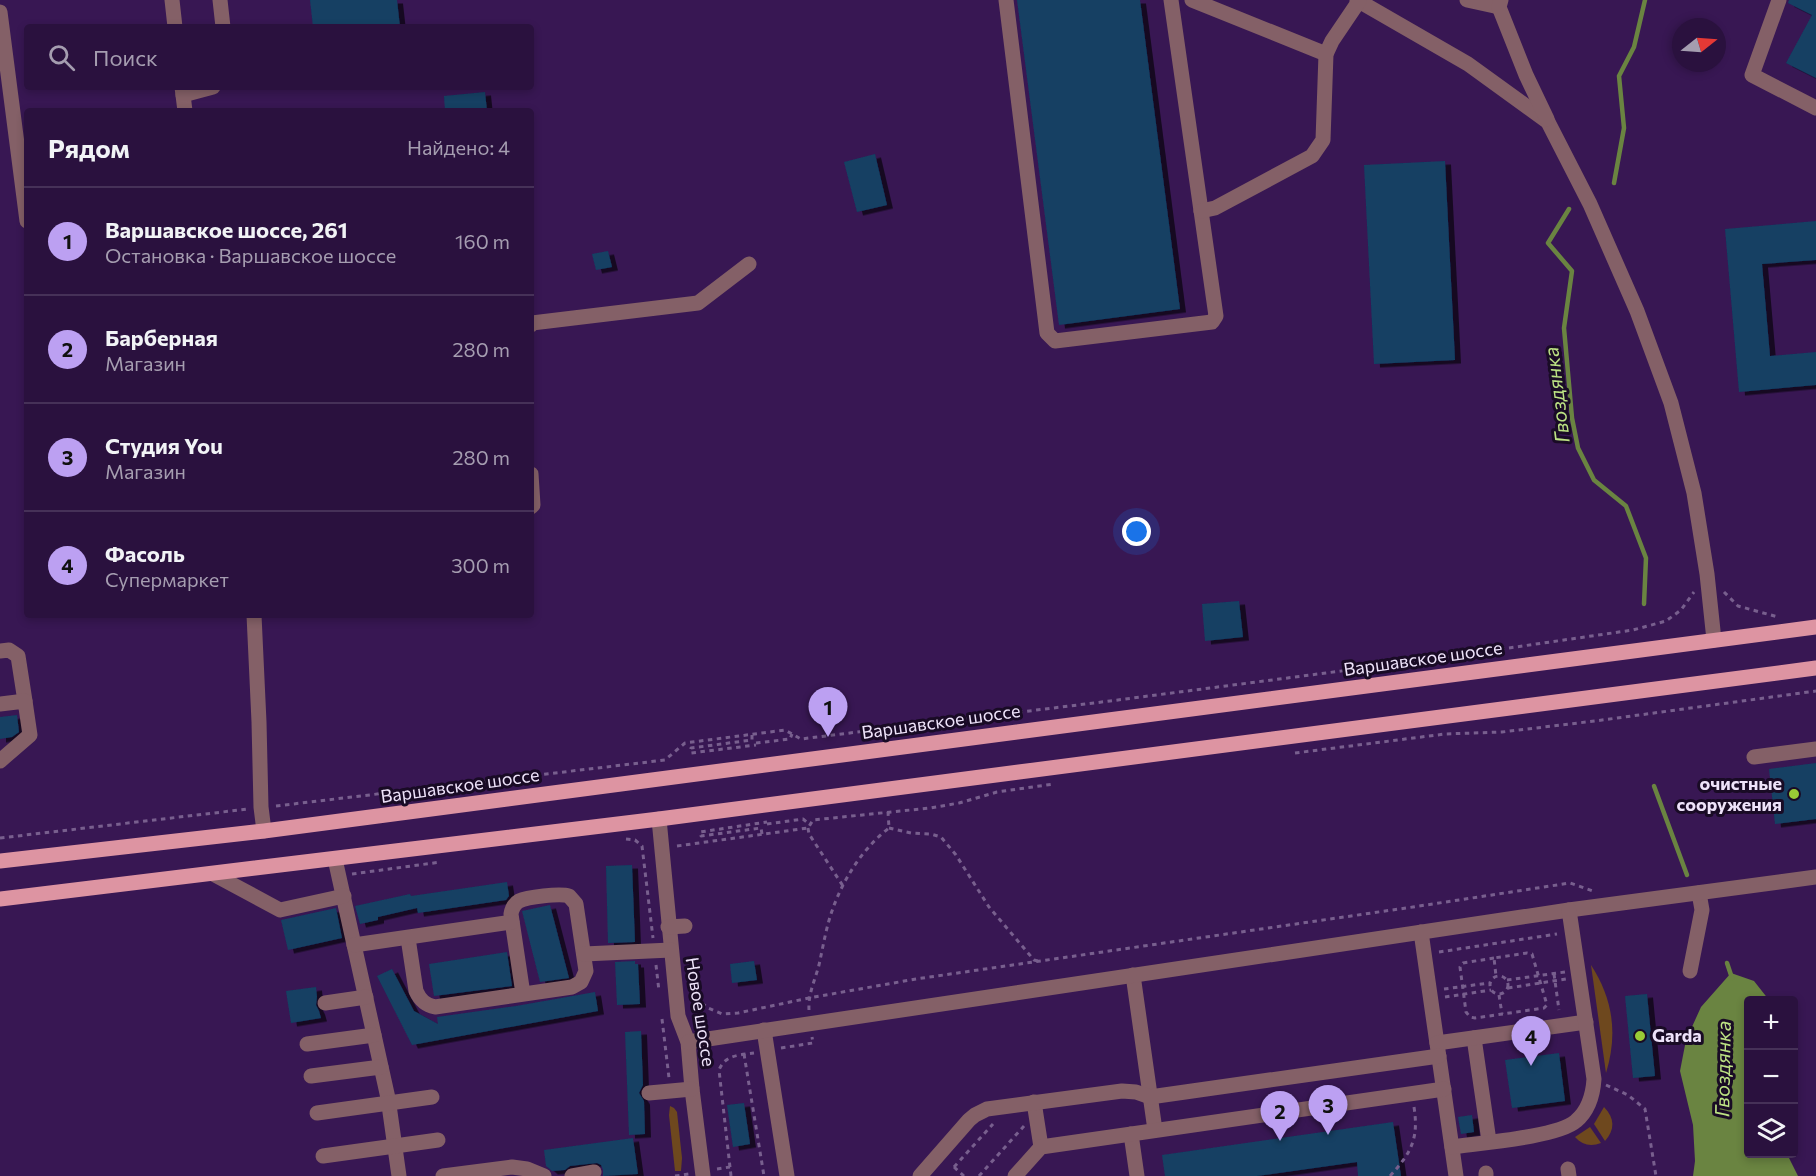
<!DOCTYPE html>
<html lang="ru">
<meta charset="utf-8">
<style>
body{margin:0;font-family:Commissioner,sans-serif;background:#321a45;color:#f1f3f6}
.controls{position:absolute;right:18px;bottom:18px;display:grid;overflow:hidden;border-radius:6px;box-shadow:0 3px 9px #0003}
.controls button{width:54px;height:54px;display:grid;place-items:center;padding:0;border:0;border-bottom:2px solid #463158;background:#2a113e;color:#f1f3f6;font:30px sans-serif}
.compass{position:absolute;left:1672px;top:18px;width:54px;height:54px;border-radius:50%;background:#2a113e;box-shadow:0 3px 9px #0003;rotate:73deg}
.you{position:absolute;left:1137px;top:532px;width:21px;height:21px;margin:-15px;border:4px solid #fff;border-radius:50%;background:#1a73e8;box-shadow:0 0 0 9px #1a73e833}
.badge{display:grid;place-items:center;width:39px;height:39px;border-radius:50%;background:#bca0f2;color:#111;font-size:20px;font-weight:700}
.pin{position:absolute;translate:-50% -50px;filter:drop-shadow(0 2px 3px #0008)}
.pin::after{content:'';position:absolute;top:32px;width:21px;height:18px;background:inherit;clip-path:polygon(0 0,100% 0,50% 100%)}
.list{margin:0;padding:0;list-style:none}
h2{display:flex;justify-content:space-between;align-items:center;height:78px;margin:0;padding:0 24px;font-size:26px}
h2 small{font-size:20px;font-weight:400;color:#a59db0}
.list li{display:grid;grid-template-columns:39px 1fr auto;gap:18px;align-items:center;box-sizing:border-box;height:108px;padding:0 24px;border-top:2px solid #463158}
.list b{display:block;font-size:22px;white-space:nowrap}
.list p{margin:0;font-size:20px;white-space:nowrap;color:#a59db0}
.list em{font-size:20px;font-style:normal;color:#a59db0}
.icon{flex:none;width:33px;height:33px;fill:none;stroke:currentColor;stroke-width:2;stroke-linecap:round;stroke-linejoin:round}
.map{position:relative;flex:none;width:1816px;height:1176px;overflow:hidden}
.search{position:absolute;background:#2a113e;box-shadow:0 3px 9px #0003;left:24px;top:24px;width:510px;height:66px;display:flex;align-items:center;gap:15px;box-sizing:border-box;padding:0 21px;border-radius:6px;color:#a59db0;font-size:22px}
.panel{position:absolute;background:#2a113e;box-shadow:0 3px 9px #0003;left:24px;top:108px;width:510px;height:510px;border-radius:6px}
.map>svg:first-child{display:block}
</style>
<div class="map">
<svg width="1816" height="1176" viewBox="0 0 1816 1176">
<defs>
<filter id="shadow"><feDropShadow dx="6" dy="3.5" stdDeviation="0" flood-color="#0009"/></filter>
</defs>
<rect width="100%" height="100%" fill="#381753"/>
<g fill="#6e481e">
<path d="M1591 965C1613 999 1618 1034 1606 1073Z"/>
<polygon points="670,1106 674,1108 677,1112 682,1158 681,1171 675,1171 669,1115"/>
<path d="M1604 1107C1615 1118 1615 1130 1605 1141L1594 1124Z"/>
<path d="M1590 1127 1601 1143C1591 1147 1582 1145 1575 1137Z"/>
</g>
<polygon fill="#6a8441" points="1731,973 1754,981 1769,1000 1748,1000 1748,1154 1787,1154 1798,1176 1693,1176 1695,1161 1693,1125 1680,1071 1686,1040 1701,1007"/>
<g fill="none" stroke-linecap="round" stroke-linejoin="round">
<g stroke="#6a8441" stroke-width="4.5">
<polyline points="1614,183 1624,128 1619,76 1634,47 1645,0"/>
<polyline points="1569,209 1548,243 1572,271 1564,328 1572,418 1578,448 1594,480 1626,506 1646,558 1644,604"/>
<polyline points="1654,786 1687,875"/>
<polyline points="1727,963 1732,978"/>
</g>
</g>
<g fill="#134063" filter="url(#shadow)">
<polygon points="310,0 397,0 400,27 313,27"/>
<polygon points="1017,0 1140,0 1180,309 1059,325"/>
<polygon points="1789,0 1816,0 1816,78 1786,63 1812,15 1788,3"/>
<polygon points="485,92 487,111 445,111 444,96"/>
<polygon points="875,154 887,205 857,212 844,162"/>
<polygon points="1445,161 1455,360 1374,364 1364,165"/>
<polygon points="1816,221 1816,260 1762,264 1770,356 1816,352 1816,385 1739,392 1725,229"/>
<polygon points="608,251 612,267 596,270 592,254"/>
<polygon points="1239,601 1243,637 1205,641 1202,604"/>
<polygon points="17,715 19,732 12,737 0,739 0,717"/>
<polygon points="1816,763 1816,819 1775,824 1769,769"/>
<polygon points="632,865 635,942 608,943 606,866"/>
<polygon points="507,882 509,896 506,900 418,913 417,908 378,917 378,920 360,924 355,906 410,894 411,896"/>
<polygon points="550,905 569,978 540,982 522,911"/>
<polygon points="336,908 342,938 288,950 281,920"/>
<polygon points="507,952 512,986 434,996 429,964"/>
<polygon points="635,961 635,964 638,964 640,1004 617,1005 615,962"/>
<polygon points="754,961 757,980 732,983 730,964"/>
<polygon points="392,969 414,1011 438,1024 437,1017 516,1006 595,992 598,1011 412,1045 377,976"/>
<polygon points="316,987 317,997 316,1005 319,1011 321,1018 291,1023 286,991"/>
<polygon points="1647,994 1655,1076 1633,1078 1625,996"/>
<polygon points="641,1031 643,1085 639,1093 644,1101 645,1134 629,1135 625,1032"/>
<polygon points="1559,1053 1565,1101 1512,1108 1505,1060"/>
<polygon points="744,1103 750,1144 733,1147 727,1105"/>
<polygon points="1472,1115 1474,1132 1461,1134 1458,1117"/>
<polygon points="1393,1122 1401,1176 1358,1176 1357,1162 1257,1176 1165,1176 1162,1155"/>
<polygon points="633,1138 638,1174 603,1176 603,1170 601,1165 597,1163 570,1166 565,1170 552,1171 546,1166 544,1150"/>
</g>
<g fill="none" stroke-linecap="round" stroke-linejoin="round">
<g stroke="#785f8e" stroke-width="3" stroke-dasharray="4.5 4.5" stroke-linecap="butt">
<polyline points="1724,592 1738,606 1778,617"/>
<polyline points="752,735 752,740 691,748 691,753 756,745"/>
<polyline points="756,743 790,739 792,734"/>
<polyline points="1295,753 1445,734 1502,732 1595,721 1816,691"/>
<polyline points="276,806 665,760 685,743 785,730 801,739 1110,701 1426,660 1633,630 1666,621 1681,610 1694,592"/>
<polyline points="767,824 803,819 810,825"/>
<polyline points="808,828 809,834 843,886"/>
<polyline points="889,828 911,833 931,834 941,837 956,855 989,907 1034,960 1038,961"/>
<polyline points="762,834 761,828 701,836 700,832 767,822"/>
<polyline points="0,838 248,809"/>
<polyline points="626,839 635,840 642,846 653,938"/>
<polyline points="677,846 808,828 813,820 930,808 959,803 997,792 1054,784"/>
<polyline points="352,874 441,862"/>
<polyline points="1439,952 1557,934"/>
<polyline points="1494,958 1463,963 1460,967 1466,1012 1470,1017 1475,1018 1544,1008 1547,1005 1532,954 1527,953 1494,958 1496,976"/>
<polyline points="656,965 659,991"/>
<polyline points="1554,974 1559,1010"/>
<circle cx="1499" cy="985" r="9"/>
<polyline points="1507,980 1565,972"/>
<polyline points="1508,988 1566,979"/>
<polyline points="691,989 696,998 708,1008 722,1014 738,1013 809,998 916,979 1413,907 1570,883 1593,891"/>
<polyline points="1444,989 1489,983"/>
<polyline points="1499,995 1502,1014"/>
<polyline points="1445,997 1491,990"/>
<path d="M809 1010C808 994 815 980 819 965 823 947 826 928 832 911 843 879 863 848 889 828L888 812"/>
<polyline points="662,1019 669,1078"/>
<polyline points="781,1048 813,1043 812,1037"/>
<polyline points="744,1054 764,1176"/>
<polyline points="1606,1085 1628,1095 1645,1109 1656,1176"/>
<polyline points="954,1167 993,1124"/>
<polyline points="954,1167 964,1176"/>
<polyline points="717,1169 730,1167"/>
<polyline points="675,1176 689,1174"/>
<path d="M731 1176 719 1070C725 1055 739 1055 754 1053"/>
<polyline points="979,1176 1024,1126"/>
<path d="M1390 1176C1411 1153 1419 1139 1414 1107"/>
</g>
<g stroke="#846067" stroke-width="15">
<polyline points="172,0 175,27"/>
<polyline points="220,0 223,27"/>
<polyline points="1006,0 1047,333 1055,341 1212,322 1216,316 1171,0"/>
<polyline points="1192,0 1326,54"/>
<polyline points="1357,0 1468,64 1548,122 1590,204 1637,311 1671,403 1694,493 1707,574 1714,640"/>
<polyline points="1467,0 1499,7"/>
<polyline points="1501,0 1499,7 1526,75 1547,119"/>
<polyline points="1779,0 1752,75 1816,108"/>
<polyline points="0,12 27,221"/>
<polyline points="182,87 185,111"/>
<polyline points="183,95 213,87"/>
<polyline points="1201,211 1215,208 1312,156 1323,140 1326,54 1332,41 1359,1"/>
<polyline points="531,325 532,323 698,303 749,264"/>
<polyline points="531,474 533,505 531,507"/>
<polyline points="254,615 259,722 261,807 264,831"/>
<polyline points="0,651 9,650 18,656 25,701"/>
<polyline points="0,704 25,701 30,735 0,761"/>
<polyline points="1754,757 1816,749"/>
<polyline points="659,819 678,1016 688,1042 692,1089 703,1176"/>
<polyline points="335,859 388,1098 399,1176"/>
<polyline points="213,874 280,910 344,896"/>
<polyline points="668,927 685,926"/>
<polyline points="1421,932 1456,1176"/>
<path d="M408 938 416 991C420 1000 425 1005 435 1007L572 987 581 982 586 971 576 904 569 896C560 893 527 897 519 901 514 904 512 908 511 914L523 994"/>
<polyline points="354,945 512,922"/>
<polyline points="584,954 671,950"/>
<polyline points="1690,971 1702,910 1699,893"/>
<polyline points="1133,975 1155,1130"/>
<polyline points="325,1003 366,997"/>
<polyline points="764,1030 787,1176"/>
<polyline points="1474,1038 1489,1141"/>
<polyline points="688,1042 1569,910 1816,877"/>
<polyline points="1437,1043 1586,1022"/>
<polyline points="307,1044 374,1035"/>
<polyline points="311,1076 381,1067"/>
<polyline points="649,1093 692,1089"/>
<polyline points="1034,1102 1041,1147"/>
<polyline points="317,1113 432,1097"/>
<polyline points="1131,1134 1137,1176"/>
<path d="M1452 1147C1480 1143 1558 1137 1576 1121 1589 1110 1593 1095 1594 1079L1569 910"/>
<polyline points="323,1156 438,1140"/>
<polyline points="1568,1169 1569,1176"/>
<polyline points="1486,1173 1486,1176"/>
<polyline points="443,1176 512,1167 527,1169 544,1176"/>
<polyline points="572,1176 594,1172"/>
<polyline points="920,1176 969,1120 975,1115 987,1109 1122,1091 1136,1092 1150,1097 1439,1056"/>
<polyline points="1015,1176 1041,1147 1444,1089"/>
</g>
<g stroke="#dd94a2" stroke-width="15">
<polyline points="0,861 264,831 1816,627"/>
<polyline points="0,899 659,819 1816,668"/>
</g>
</g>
<g fill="#99cb36" stroke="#190b25" stroke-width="2">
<circle cx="1794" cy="794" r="6"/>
<circle cx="1640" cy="1036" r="6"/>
</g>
<g text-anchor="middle" stroke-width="6" stroke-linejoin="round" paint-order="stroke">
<g font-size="18" fill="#eee3fa" stroke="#190b25">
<text transform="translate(1423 659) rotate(-8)" y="6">Варшавское шоссе</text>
<text transform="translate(941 722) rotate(-8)" y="6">Варшавское шоссе</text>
<text transform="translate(460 786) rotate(-8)" y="6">Варшавское шоссе</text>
<text transform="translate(700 1012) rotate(81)" y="6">Новое шоссе</text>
</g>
<g font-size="18" font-weight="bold" fill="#eee3fa" stroke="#190b25" text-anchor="end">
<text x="1782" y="790">очистные<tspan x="1782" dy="21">сооружения</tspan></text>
<text x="1652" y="1042" text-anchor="start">Garda</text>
</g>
<g font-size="20" font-style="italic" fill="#bde384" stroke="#190b25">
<text transform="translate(1557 395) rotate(-97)" y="7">Гвоздянка</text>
<text transform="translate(1723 1069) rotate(-89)" y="7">Гвоздянка</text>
</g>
</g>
</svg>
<div class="controls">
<button>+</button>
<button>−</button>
<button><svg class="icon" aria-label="layers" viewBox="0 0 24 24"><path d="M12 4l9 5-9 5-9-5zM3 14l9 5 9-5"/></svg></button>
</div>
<svg class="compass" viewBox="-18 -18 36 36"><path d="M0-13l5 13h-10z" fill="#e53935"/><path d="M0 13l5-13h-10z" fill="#a59db0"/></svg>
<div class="you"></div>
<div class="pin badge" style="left:828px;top:737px">1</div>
<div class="pin badge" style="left:1280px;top:1141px">2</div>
<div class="pin badge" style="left:1328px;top:1135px">3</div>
<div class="pin badge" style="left:1531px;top:1066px">4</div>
<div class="search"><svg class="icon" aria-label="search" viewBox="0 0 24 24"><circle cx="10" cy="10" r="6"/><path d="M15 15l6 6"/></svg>Поиск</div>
<section class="panel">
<h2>Рядом<small>Найдено: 4</small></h2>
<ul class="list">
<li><span class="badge">1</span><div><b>Варшавское шоссе, 261</b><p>Остановка · Варшавское шоссе</p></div><em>160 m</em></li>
<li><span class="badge">2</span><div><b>Барберная</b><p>Магазин</p></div><em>280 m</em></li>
<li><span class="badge">3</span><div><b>Студия You</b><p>Магазин</p></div><em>280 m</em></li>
<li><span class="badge">4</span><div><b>Фасоль</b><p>Супермаркет</p></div><em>300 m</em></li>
</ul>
</section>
</div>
